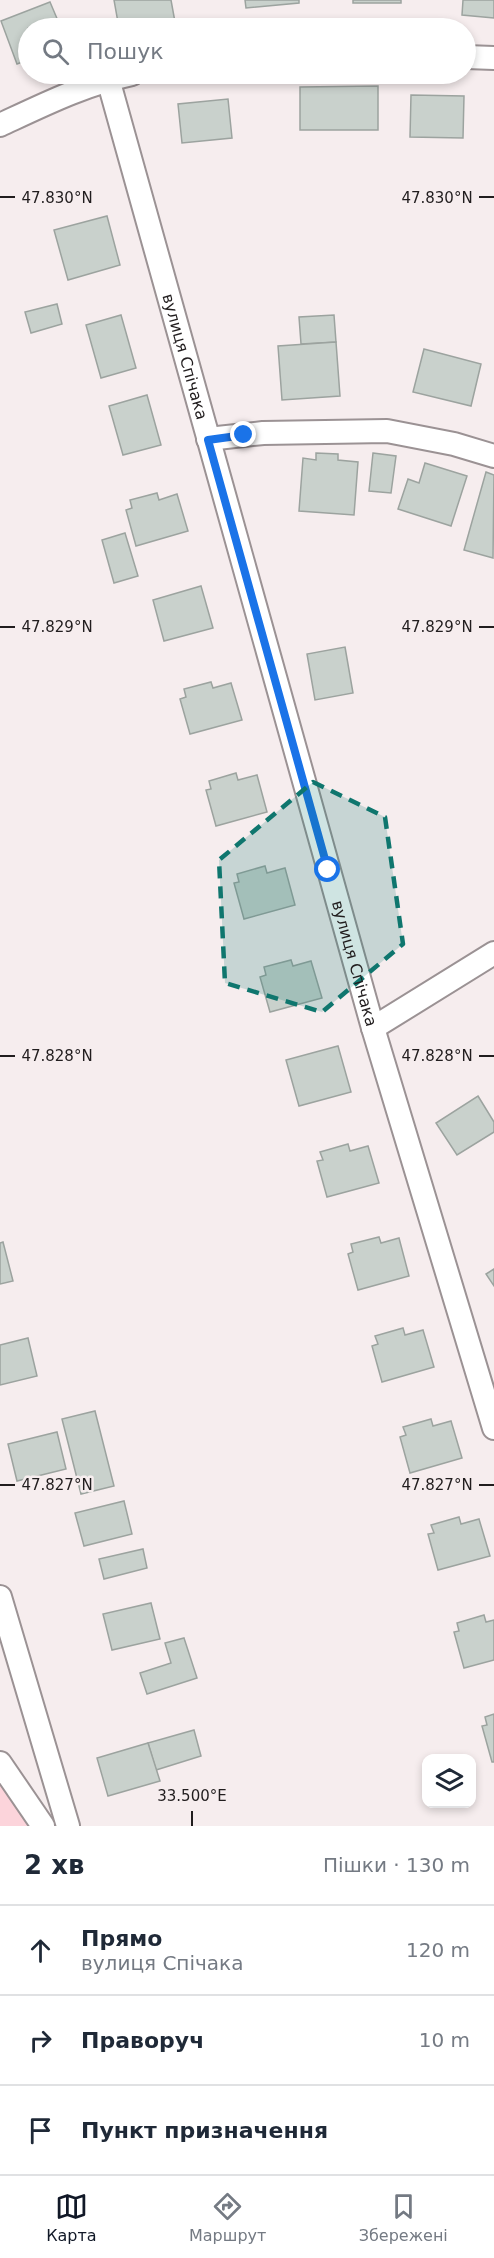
<!DOCTYPE html>
<html lang="uk">
<meta charset="utf-8">
<style>
body{margin:0;font-family:"DejaVu Sans",sans-serif;background:#f6f6f7;color:#1f2937}
.controls{position:absolute;right:18px;bottom:18px;display:grid;overflow:hidden;border-radius:12px;box-shadow:0 3px 9px #0003}
.controls button{width:54px;height:54px;display:grid;place-items:center;padding:0;border:0;border-bottom:2px solid #e0e1e3;background:#fff;color:#1f2937;font:30px sans-serif}
.stop{position:absolute;width:18px;height:18px;margin:-14px;border:4px solid #1a73e8;border-radius:50%;background:#fff}
.stop.end{background:#1a73e8;border-color:#fff;box-shadow:0 2px 6px #0008}
.list{margin:0;padding:0;list-style:none}
h2{display:flex;justify-content:space-between;align-items:center;height:78px;margin:0;padding:0 24px;font-size:26px}
h2 small{font-size:20px;font-weight:400;color:#747a83}
.list li{display:grid;grid-template-columns:39px 1fr auto;gap:18px;align-items:center;box-sizing:border-box;height:90px;padding:0 24px;border-top:2px solid #e0e1e3}
.list b{display:block;font-size:22px;white-space:nowrap}
.list p{margin:0;font-size:20px;white-space:nowrap;color:#747a83}
.list em{font-size:20px;font-style:normal;color:#747a83}
.icon{flex:none;width:33px;height:33px;fill:none;stroke:currentColor;stroke-width:2;stroke-linecap:round;stroke-linejoin:round}
.map{position:relative;flex:none;width:494px;height:1826px;overflow:hidden}
.search{position:absolute;background:#fff;box-shadow:0 3px 9px #0003;left:18px;right:18px;top:18px;height:66px;display:flex;align-items:center;gap:15px;box-sizing:border-box;padding:0 21px;border-radius:33px;color:#747a83;font-size:22px}
.sheet{height:348px;background:#fff}
nav{display:flex;justify-content:space-around;align-items:center;box-sizing:border-box;height:84px;border-top:2px solid #e0e1e3;background:#fff;font-size:16px;color:#747a83}
nav a{display:grid;justify-items:center;gap:3px}
nav .on{color:#111827}
.map>svg:first-child{display:block}
</style>
<div class="map">
<svg width="494" height="1826" viewBox="0 0 494 1826">
<rect width="100%" height="100%" fill="#f6edee"/>
<polygon fill="#fcd4db" points="0,1762 43,1826 0,1826"/>
<g fill="#c9d1cc" stroke="#9ca39f" stroke-width="1.5">
<polygon points="114,0 171,0 175,22 143,28 119,28"/>
<polygon points="245,0 299,0 299,3 246,8"/>
<rect x="353" y="0" width="48" height="3"/>
<polygon points="463,0 494,0 494,18 462,15"/>
<polygon points="50,2 61,28 28,28 28,60 17,64 1,21"/>
<polygon points="378,86 378,130 300,130 300,87"/>
<polygon points="411,95 464,96 463,138 410,137"/>
<polygon points="228,99 232,138 182,143 178,104"/>
<polygon points="107,216 120,265 68,280 54,230"/>
<polygon points="57,304 62,324 31,333 25,312"/>
<polygon points="121,315 136,368 101,378 86,325"/>
<polygon points="334,315 336,342 301,344 299,317"/>
<polygon points="336,342 340,396 282,400 278,346"/>
<polygon points="424,349 481,364 471,406 413,392"/>
<polygon points="147,395 161,445 123,455 109,406"/>
<polygon points="316,453 338,454 338,460 358,462 354,515 299,511 303,458 316,460"/>
<polygon points="373,453 396,456 391,493 369,491"/>
<polygon points="425,463 467,476 451,526 398,509 408,479 419,483"/>
<polygon points="486,472 494,475 493,558 464,550"/>
<polygon points="157,493 159,500 177,494 188,531 136,546 126,510 132,508 130,500"/>
<polygon points="125,533 138,576 114,583 102,540"/>
<polygon points="201,586 213,628 164,641 153,600"/>
<polygon points="345,647 353,693 315,700 307,654"/>
<polygon points="211,682 213,688 231,683 242,720 190,734 180,699 186,697 184,689"/>
<polygon points="236,773 238,780 257,775 267,812 216,826 206,790 211,789 209,781"/>
<polygon points="265,866 267,873 285,868 295,905 244,919 234,883 239,882 237,874"/>
<polygon points="291,960 293,966 311,961 322,998 270,1012 260,977 266,975 264,967"/>
<polygon points="338,1046 351,1092 299,1106 286,1060"/>
<polygon points="478,1096 494,1122 494,1132 457,1155 436,1123"/>
<polygon points="348,1144 350,1151 368,1146 379,1183 327,1197 317,1161 323,1160 320,1152"/>
<polygon points="379,1237 381,1243 399,1238 409,1276 358,1290 348,1254 353,1252 351,1244"/>
<polygon points="3,1242 13,1281 0,1284 0,1243"/>
<polygon points="494,1269 494,1286 486,1274"/>
<polygon points="403,1328 405,1335 423,1330 434,1367 382,1382 372,1346 378,1344 375,1336"/>
<polygon points="28,1338 37,1376 0,1385 0,1345"/>
<polygon points="95,1411 114,1486 81,1494 62,1419"/>
<polygon points="431,1419 433,1426 451,1421 462,1458 410,1473 400,1437 406,1435 403,1427"/>
<polygon points="57,1432 66,1469 17,1481 8,1444"/>
<polygon points="124,1501 132,1534 84,1546 75,1513"/>
<polygon points="459,1517 461,1524 479,1519 490,1556 438,1570 428,1534 434,1533 431,1525"/>
<polygon points="143,1549 147,1568 104,1579 99,1559"/>
<polygon points="151,1603 160,1639 112,1650 103,1614"/>
<polygon points="484,1615 486,1622 494,1620 494,1660 464,1668 454,1632 459,1631 457,1623"/>
<polygon points="184,1638 197,1678 147,1694 140,1673 171,1663 165,1643"/>
<polygon points="494,1714 494,1762 492,1762 482,1726 487,1725 485,1717"/>
<polygon points="194,1730 201,1756 156,1770 148,1743"/>
<polygon points="148,1743 160,1781 108,1796 97,1758"/>
</g>
<g fill="none" stroke-linecap="round" stroke-linejoin="round">
<defs>
<g id="street">
<polyline points="466,57 494,58"/>
<path id="s1" d="M108 79 373 1028 494 1428"/>
<path d="M0 125C43 105 85 84 132 74"/>
<polyline points="208,439 263,433 387,431 454,444 494,456"/>
<polyline points="373,1028 494,953"/>
<polyline points="0,1597 68,1826"/>
<polyline points="0,1763 43,1826"/>
</g>
</defs>
<use href="#street" stroke="#9b9294" stroke-width="26"/>
<use href="#street" stroke="#fff" stroke-width="22"/>
</g>
<g fill="none" stroke-linecap="round" stroke-linejoin="round">
<polyline stroke="#1a73e8" stroke-width="8" points="244,435 208,440 328,870"/>
</g>
<path fill="#0f766e" fill-opacity="0.2" stroke="#0f766e" stroke-width="4.5" stroke-dasharray="12 8" stroke-linejoin="round" d="M313 782 385 817 403 944 322 1012 225 983 219 860Z"/>
<path fill="none" stroke="#211d1e" stroke-width="2" d="M0 197H15M479 197H494M0 627H15M479 627H494M0 1056H15M479 1056H494M0 1485H15M479 1485H494M192 1811V1826"/>
<g text-anchor="middle" stroke-width="5" stroke-linejoin="round" paint-order="stroke">
<g font-size="16" fill="#211d1e" stroke="#f6edee">
<text dy="6" stroke="none"><textPath href="#s1" startOffset="288">вулиця Спічака</textPath></text>
<text dy="6" stroke="none"><textPath href="#s1" startOffset="918">вулиця Спічака</textPath></text>
</g>
</g>
<g font-size="15" text-anchor="middle" fill="#211d1e" stroke="#f6edee" stroke-width="5" stroke-linejoin="round" paint-order="stroke">
<text x="57" y="203">47.830°N</text>
<text x="437" y="203">47.830°N</text>
<text x="57" y="632">47.829°N</text>
<text x="437" y="632">47.829°N</text>
<text x="57" y="1061">47.828°N</text>
<text x="437" y="1061">47.828°N</text>
<text x="57" y="1490">47.827°N</text>
<text x="437" y="1490">47.827°N</text>
<text x="192" y="1801">33.500°E</text>
</g>
</svg>
<div class="controls">
<button><svg class="icon" aria-label="layers" viewBox="0 0 24 24"><path d="M12 4l9 5-9 5-9-5zM3 14l9 5 9-5"/></svg></button>
</div>
<div class="stop" style="left:328px;top:870px"></div>
<div class="stop end" style="left:244px;top:435px"></div>
<div class="search"><svg class="icon" aria-label="search" viewBox="0 0 24 24"><circle cx="10" cy="10" r="6"/><path d="M15 15l6 6"/></svg>Пошук</div>
</div>
<section class="sheet">
<h2>2 хв<small>Пішки · 130 m</small></h2>
<ul class="list">
<li><svg class="icon" aria-label="ahead" viewBox="0 0 24 24"><path d="M12 20V5M6 11l6-6 6 6"/></svg><div><b>Прямо</b><p>вулиця Спічака</p></div><em>120 m</em></li>
<li><svg class="icon" aria-label="right" viewBox="0 0 24 24"><path d="M7 20v-9h11M14 6l5 5-5 5"/></svg><div><b>Праворуч</b></div><em>10 m</em></li>
<li><svg class="icon" aria-label="arrive" viewBox="0 0 24 24"><path d="M6 21V4h12l-3 4 3 4H6"/></svg><div><b>Пункт призначення</b></div></li>
</ul>
</section>
<nav>
<a class="on"><svg class="icon" aria-label="map" viewBox="0 0 24 24"><path d="M3 6l6-2 6 2 6-2v14l-6 2-6-2-6 2zM9 4v14M15 6v14"/></svg>Карта</a>
<a><svg class="icon" aria-label="directions" viewBox="0 0 24 24"><path d="M12 3l9 9-9 9-9-9zM9 14v-3h6M13 9l2 2-2 2"/></svg>Маршрут</a>
<a><svg class="icon" aria-label="saved" viewBox="0 0 24 24"><path d="M7 4h10v16l-5-4-5 4z"/></svg>Збережені</a>
</nav>
